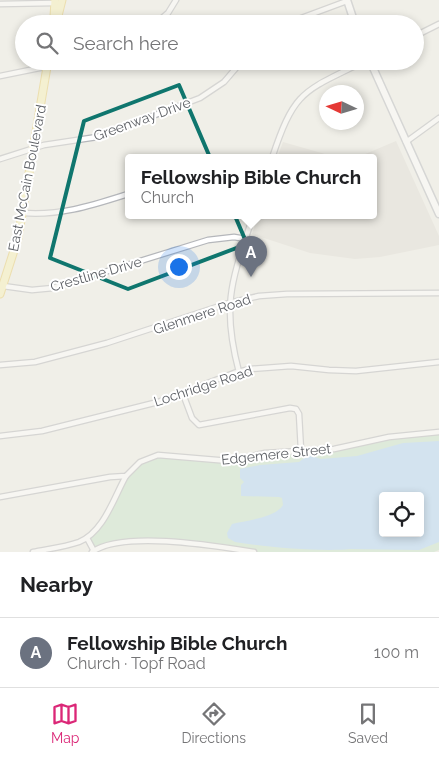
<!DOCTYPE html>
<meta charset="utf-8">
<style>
body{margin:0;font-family:Raleway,sans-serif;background:#f2f2f2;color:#202124}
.controls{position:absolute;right:15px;bottom:15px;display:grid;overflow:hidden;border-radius:5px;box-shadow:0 2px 8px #0003}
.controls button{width:45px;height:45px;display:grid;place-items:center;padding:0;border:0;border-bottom:1px solid #e0e0e0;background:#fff;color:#202124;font:25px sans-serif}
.compass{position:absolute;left:319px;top:85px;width:45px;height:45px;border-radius:50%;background:#fff;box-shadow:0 2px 8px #0003;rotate:274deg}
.you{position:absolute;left:178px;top:266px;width:18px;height:18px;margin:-12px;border:4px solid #fff;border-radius:50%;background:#1a73e8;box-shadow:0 0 0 8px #1a73e833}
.badge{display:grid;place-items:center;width:32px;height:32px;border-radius:50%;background:#db2777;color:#fff;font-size:16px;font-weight:700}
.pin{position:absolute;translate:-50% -41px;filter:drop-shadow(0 1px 2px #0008)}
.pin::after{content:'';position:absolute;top:26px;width:18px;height:15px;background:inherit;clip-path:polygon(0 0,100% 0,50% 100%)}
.popup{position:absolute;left:125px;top:154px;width:252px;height:65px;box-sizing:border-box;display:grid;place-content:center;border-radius:5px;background:#fff;filter:drop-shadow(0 1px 4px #0005);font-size:16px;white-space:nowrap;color:#757577}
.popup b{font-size:19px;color:#202124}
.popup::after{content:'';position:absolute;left:50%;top:100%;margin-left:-10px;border:10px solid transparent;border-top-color:#fff}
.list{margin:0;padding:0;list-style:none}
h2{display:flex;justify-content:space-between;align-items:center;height:65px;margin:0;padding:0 20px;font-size:21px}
h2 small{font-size:16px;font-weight:400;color:#757577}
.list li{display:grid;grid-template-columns:32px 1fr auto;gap:15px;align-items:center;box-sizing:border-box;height:70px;padding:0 20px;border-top:1px solid #e0e0e0}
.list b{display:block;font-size:19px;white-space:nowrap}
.list p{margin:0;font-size:16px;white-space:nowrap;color:#757577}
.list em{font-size:16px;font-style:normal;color:#757577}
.icon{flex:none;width:28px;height:28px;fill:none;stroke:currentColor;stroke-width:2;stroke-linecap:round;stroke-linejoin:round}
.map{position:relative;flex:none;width:439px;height:552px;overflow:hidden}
.search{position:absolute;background:#fff;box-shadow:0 2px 8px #0003;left:15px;right:15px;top:15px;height:55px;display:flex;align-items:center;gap:12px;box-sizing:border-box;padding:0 18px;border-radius:28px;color:#757577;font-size:19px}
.sheet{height:135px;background:#fff}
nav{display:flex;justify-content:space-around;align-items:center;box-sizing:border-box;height:70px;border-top:1px solid #e0e0e0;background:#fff;font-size:14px;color:#757577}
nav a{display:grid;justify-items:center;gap:2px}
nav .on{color:#db2777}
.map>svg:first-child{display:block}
</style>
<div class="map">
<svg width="439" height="552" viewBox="0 0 439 552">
<rect width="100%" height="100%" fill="#f0efe8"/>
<g fill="#e0ded7">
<polygon points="396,141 439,236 439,245 380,257 355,259 310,253 252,234 258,216 374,216 374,158 356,158"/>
<polygon points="283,142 332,156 343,158 277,158"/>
</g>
<path fill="#c7e5c9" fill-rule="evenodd" d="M439 432V550L434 552H246L133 540 94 551 87 538 104 517 126 476 146 459 181 456 222 461 253 455 334 449 389 437ZM383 496H420V533H383Z"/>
<path fill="#b0d5f8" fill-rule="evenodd" d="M439 441V542L419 550 350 549C323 552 264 547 235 542L228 538 227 533 232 524C247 520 275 518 283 505L282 498 279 497 241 496V485L244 482 240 478V469L260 465 299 462 308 455 321 459 357 456 403 443ZM383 496H420V533H383Z"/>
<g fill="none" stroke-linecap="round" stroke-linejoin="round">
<defs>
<g id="street">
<polyline points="0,4 55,3"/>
<polyline points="155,24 168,13 176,0"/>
<polyline points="285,24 347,1"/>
<polyline points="415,36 439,24"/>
<polyline points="0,76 74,61"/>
<polyline points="406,142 439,118"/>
<polyline points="253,158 267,158"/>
<path d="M272 158C295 89 303 92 365 61"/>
<polyline points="0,159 44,145 97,137 200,98 224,82 242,61"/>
<path d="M23 213C61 216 93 205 128 194"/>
<polyline points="3,286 32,290 53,288 208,240 234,237 246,239"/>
<polyline points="0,365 35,362 107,343 229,303 259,296 287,294 439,293"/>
<path d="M239 372C221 304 232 280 253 216"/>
<polyline points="183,394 192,418 199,425 290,408 296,409 299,414 301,450"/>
<polyline points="0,436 42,431 158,402 234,373 250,369 291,366 329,370 356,371 439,362"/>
<polyline points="0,497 110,477 126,476 140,462 158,455 229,461 265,453 334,449 389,437 439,432"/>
<polyline points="87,538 94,551"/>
<path d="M33 552C48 549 65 547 79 542 104 532 114 497 126 476"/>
<path d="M92 552C123 530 216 546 254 552"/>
</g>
<g id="secondary">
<polyline points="347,0 355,24"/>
<polyline points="370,61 439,214"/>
</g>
<g id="primary">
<polyline points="54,17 55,0"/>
<polyline points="56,24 62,0"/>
<polyline points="0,294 18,238 48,61"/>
</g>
</defs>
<use href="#street" stroke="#b5b7bb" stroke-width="7"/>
<use href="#secondary" stroke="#b6b9be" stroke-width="9"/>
<use href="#primary" stroke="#e6cb6b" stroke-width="9"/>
<use href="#street" stroke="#fff" stroke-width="4.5"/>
<use href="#secondary" stroke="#fff" stroke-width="6"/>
<use href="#primary" stroke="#f8f1b5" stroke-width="7"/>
</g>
<path d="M0 0H439V552H0ZM179 85 247 244 128 289 50 258 84 121Z" fill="#f0efe8" fill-opacity=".55" fill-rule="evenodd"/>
<path fill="none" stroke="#0f766e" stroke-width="4" stroke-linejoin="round" d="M179 85 247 244 128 289 50 258 84 121Z"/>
<g text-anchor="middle" stroke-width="4" stroke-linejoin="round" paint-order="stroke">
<g font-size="14" fill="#5f6267" stroke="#fff">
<text transform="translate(142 119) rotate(-20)" y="5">Greenway Drive</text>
<text transform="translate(27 178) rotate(-79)" y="5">East McCain Boulevard</text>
<text transform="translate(96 274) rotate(-16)" y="5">Crestline Drive</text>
<text transform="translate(202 314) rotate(-18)" y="5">Glenmere Road</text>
<text transform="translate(203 386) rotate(-18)" y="5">Lochridge Road</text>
<text transform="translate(276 454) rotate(-6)" y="5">Edgemere Street</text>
</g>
</g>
</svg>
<div class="controls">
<button><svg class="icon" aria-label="locate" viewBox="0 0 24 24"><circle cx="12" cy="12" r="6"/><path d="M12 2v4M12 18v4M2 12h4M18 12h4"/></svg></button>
</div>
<svg class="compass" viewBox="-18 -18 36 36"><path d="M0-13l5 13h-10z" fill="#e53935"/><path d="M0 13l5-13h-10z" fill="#757577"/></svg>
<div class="you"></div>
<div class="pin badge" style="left:251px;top:277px;background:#6b7280">A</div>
<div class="popup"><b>Fellowship Bible Church</b>Church</div>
<div class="search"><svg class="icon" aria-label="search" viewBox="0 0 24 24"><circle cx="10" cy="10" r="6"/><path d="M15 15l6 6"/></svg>Search here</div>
</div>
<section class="sheet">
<h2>Nearby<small></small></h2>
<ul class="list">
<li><span class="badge" style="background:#6b7280">A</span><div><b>Fellowship Bible Church</b><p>Church · Topf Road</p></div><em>100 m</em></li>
</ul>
</section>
<nav>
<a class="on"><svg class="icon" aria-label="map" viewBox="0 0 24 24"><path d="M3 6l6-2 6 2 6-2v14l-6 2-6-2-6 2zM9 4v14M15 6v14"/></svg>Map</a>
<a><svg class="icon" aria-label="directions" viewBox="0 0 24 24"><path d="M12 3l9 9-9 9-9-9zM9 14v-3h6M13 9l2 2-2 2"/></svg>Directions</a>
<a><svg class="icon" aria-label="saved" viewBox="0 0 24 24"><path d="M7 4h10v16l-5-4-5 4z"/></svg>Saved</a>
</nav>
